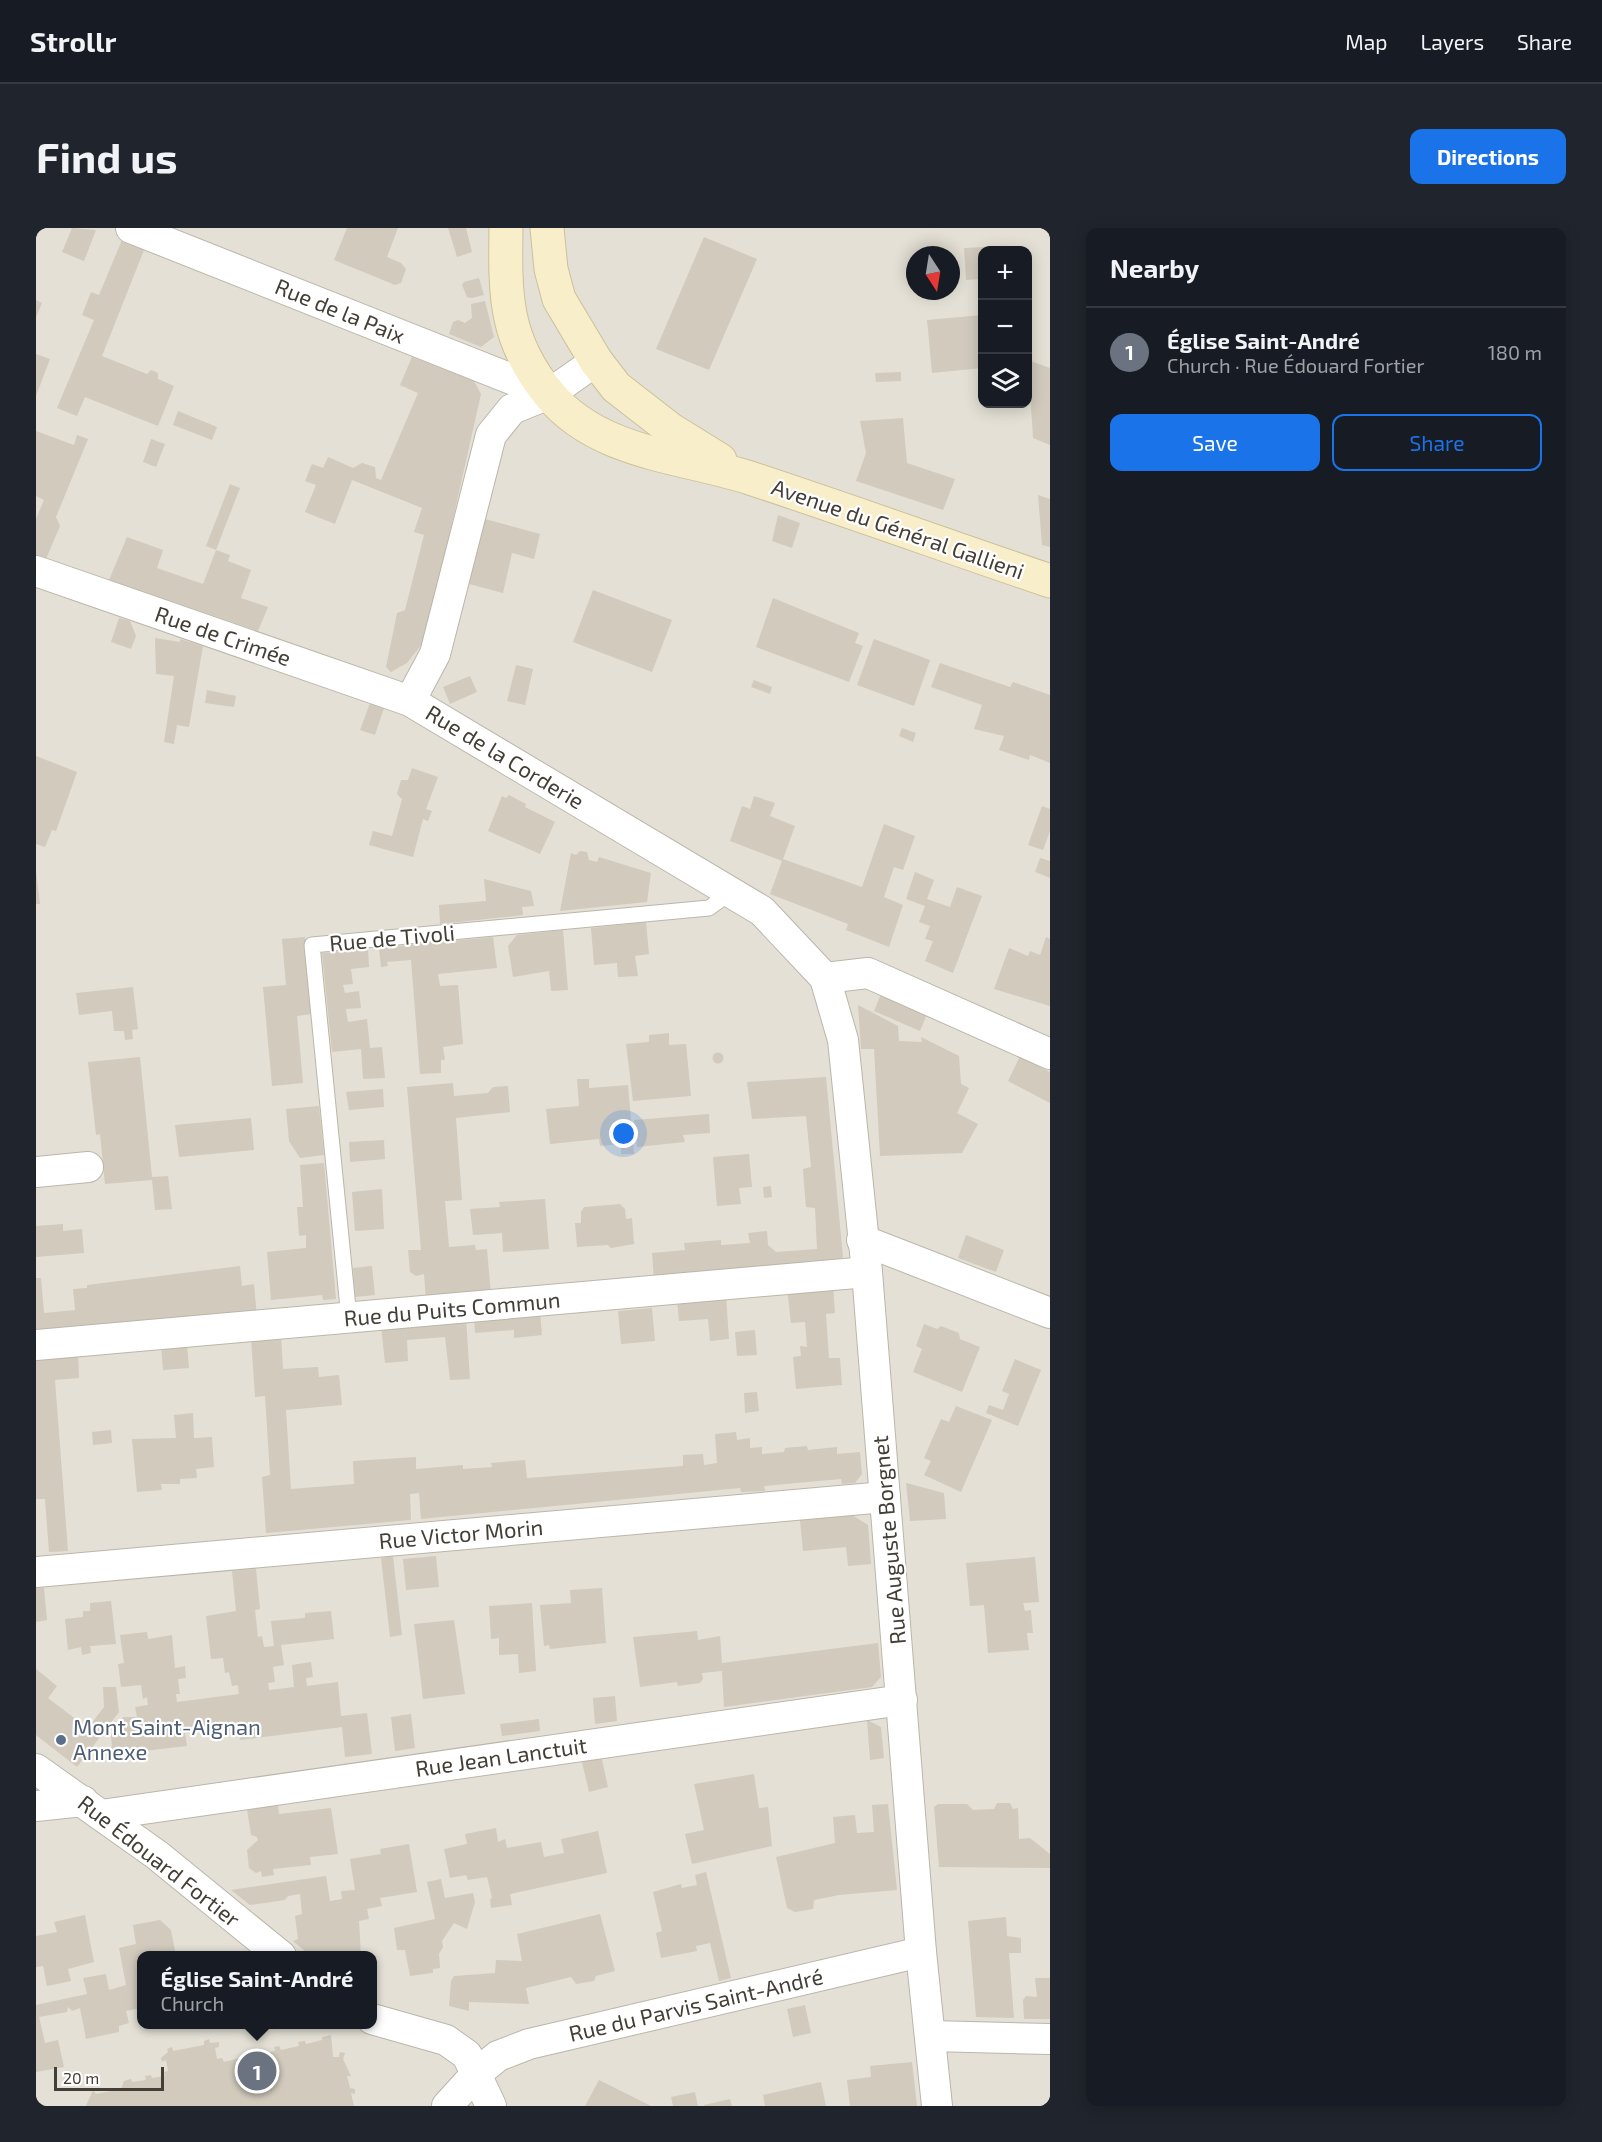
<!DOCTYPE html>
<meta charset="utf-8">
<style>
body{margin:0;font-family:"Exo 2",sans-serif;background:#20242c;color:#f1f3f6}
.controls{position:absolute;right:18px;top:18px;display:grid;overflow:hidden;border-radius:12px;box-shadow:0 3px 15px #0003}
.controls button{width:54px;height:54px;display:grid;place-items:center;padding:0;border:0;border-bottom:2px solid #363941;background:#171b24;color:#f1f3f6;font:30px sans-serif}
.compass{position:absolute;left:870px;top:18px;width:54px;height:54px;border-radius:50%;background:#171b24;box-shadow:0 3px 15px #0003;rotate:168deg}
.scale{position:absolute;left:18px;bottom:15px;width:110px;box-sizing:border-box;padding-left:6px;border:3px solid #433e36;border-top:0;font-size:16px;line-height:21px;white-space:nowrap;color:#433e36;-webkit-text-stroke:4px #fff;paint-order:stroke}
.you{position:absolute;left:588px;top:906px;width:21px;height:21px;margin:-15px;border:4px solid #fff;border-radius:50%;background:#1a73e8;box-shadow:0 0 0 9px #1a73e833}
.badge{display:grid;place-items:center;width:39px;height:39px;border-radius:50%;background:#1a73e8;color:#fff;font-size:20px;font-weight:700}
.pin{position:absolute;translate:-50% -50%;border:3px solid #fff;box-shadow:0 2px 6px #0006}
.popup{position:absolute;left:101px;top:1723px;width:240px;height:78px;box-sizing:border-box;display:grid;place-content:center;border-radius:12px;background:#171b24;filter:drop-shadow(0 2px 4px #0005);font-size:20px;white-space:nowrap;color:#9ea1a6}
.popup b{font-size:22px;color:#f1f3f6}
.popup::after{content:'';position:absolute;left:50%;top:100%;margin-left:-12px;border:12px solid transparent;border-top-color:#171b24}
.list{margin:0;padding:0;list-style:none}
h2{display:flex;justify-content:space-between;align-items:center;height:78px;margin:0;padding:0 24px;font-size:26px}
h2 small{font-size:20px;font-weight:400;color:#9ea1a6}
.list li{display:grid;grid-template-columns:39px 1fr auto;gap:18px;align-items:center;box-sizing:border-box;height:90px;padding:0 24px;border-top:2px solid #363941}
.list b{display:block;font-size:22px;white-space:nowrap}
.list p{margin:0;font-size:20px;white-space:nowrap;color:#9ea1a6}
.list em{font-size:20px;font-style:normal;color:#9ea1a6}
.actions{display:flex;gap:12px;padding:18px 24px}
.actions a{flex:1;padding:14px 0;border:2px solid #1a73e8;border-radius:12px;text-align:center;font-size:21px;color:#1a73e8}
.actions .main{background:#1a73e8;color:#fff}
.icon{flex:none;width:33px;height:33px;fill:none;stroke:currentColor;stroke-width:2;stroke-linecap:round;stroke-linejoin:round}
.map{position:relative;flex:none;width:1014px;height:1878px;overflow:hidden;border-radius:12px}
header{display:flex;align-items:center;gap:36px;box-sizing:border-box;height:84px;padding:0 30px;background:#171b24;border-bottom:2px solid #363941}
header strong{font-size:28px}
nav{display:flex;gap:33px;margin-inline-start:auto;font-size:21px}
.intro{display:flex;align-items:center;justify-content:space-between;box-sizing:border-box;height:144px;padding:0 36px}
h1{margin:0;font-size:42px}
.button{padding:15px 27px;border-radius:12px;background:#1a73e8;color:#fff;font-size:21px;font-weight:700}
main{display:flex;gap:36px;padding:0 36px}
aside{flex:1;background:#171b24;border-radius:12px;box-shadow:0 3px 15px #0003}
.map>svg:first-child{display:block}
</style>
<header>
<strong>Strollr</strong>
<nav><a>Map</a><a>Layers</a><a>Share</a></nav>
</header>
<div class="intro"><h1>Find us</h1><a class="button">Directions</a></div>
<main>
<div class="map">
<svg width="1014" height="1878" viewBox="0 0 1014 1878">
<rect width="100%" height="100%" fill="#f1eee6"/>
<path fill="#e4e0d5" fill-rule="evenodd" d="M0 0H1014V1878H0ZM946 22H992V176H946ZM879 27H915V63H879ZM106 1728H336V1796H106Z"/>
<g fill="#d1cabd">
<polygon points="36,0 60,2 48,33 26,24"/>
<polygon points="311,0 362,0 351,29 365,35 370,41 365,55 359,57 298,32"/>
<polygon points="412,0 430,0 436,24 421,29"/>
<polygon points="668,9 721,31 673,142 620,121"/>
<polygon points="86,12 108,22 66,128 111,146 115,142 122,145 122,151 138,158 122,198 49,169 41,188 21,180 58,92 46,87 55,64 63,67"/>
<polygon points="972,18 972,22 946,22 946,51 930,52 928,20"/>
<polygon points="443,50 448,67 436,70 431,69 426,57 428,54"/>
<polygon points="0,72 6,75 0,89"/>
<polygon points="449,73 458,109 445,119 413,106 417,94 422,92 429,95 436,90 435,76"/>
<polygon points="946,87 946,140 896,145 891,92"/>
<polygon points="0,126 14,131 0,168"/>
<polygon points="376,129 438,153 445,166 390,411 371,435 355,444 350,439 361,385 369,382 388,307 378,304 386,280 316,252 299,296 269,284 280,257 269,253 276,236 287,240 292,229 317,240 326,235 339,239 340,250 345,252 382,165 364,157"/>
<polygon points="992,132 1014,140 1014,217 997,210"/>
<polygon points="865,144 865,153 840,154 839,145"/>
<polygon points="142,183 181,199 176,212 137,197"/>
<polygon points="867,190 871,235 919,251 907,282 820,253 830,225 824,193"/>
<polygon points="0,203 38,217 41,207 52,211 20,289 24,298 10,331 0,328 0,291 8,272 0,268"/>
<polygon points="115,211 129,216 120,239 107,234"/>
<polygon points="194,256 204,260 180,322 170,318"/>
<polygon points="1002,267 1014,271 1014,319 1006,317"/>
<polygon points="742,287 764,295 756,320 736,313"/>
<polygon points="449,291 504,306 498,331 476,325 467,365 433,356"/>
<polygon points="91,309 127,322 121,340 167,356 180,322 194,327 192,333 215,342 205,370 232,379 222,403 73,352"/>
<polygon points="557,362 636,392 616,444 537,414"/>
<polygon points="737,370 823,405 819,415 827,418 813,454 720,419"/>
<polygon points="83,390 94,393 100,408 95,421 75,414"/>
<polygon points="119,410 144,414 144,411 167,418 153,499 141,497 138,516 128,514 138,448 120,446"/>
<polygon points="838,411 894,432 878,478 821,457"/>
<polygon points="904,435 974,459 977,454 1014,467 1014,535 994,527 993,532 963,522 968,508 938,501 946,477 895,459"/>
<polygon points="480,437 497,441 489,477 471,473"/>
<polygon points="434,448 441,464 414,476 407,459"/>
<polygon points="718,452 736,459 734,466 715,459"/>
<polygon points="171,462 200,468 198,479 169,475"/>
<polygon points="334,475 348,480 339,507 324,502"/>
<polygon points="866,500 880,505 877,514 863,508"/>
<polygon points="0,528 41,544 20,603 16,602 9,619 0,616"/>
<polygon points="376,540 402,549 390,581 396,583 392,593 387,591 377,629 333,617 337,603 356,608 366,571 361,566 365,552 372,552"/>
<polygon points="473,567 490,576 489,579 519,594 504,626 452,603 466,568 470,570"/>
<polygon points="718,568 739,575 734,588 759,598 747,631 826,659 848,596 879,608 867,642 858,639 848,669 867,677 853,719 810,702 812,696 734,666 746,633 694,613 706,578 714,581"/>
<polygon points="1006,578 1014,581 1014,603 1007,622 992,617"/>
<polygon points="544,623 551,624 553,632 561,634 563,629 615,645 611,674 524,683 535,625 540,627"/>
<polygon points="1004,630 1014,633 1014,650 999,644"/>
<polygon points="0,643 4,676 0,676"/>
<polygon points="879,644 898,652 891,671 914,679 921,659 946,668 917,745 889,733 897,713 889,711 894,698 883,694 889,678 870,671"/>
<polygon points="448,651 495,663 498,678 486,679 487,687 404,696 403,677 450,673"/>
<polygon points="610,694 613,726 599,728 602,748 582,749 581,735 558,737 555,700"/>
<polygon points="527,702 532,762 515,763 513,743 477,749 472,718 481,707"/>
<polygon points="269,709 275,786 261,788 267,855 236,858 227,759 250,757 246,711"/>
<polygon points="457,709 461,740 402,746 404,758 422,757 427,816 407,819 409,832 405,832 405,845 384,846 375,732 351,734 352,738 345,739 343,720"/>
<polygon points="1010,709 1014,711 1014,778 958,761 973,720 992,728 994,723 1004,727"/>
<polygon points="332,721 333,739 315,741 317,756 307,757 309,765 323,763 325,780 310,781 312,794 331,791 334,820 346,819 349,850 327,851 325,821 296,824 286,725"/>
<polygon points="97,759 102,801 96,802 97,811 89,812 88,803 78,803 76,783 43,787 40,765"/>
<polygon points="845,766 891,786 884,803 838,783"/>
<polygon points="822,777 862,798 863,813 886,814 885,809 923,828 925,856 933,860 921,885 942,896 926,925 844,928 838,821 825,821"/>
<polygon points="633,805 633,817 650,816 655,868 597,873 590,816 613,814 613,807"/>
<circle cx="682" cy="830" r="5.5"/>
<polygon points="984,828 1014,844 1014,875 972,853"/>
<polygon points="104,829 116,949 132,948 136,981 119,982 116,952 69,956 64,906 60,907 52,834"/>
<polygon points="790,849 807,1029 802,1033 618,1051 616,1025 649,1022 648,1015 685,1012 685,1017 714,1015 712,1005 731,1003 732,1017 740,1024 781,1021 779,980 770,979 768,956 767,941 775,939 770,888 716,891 711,854"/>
<polygon points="541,851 553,851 553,860 592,857 598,926 585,926 585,916 564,918 563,911 514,916 510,881 543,878"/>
<polygon points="417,855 418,868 452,865 457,859 472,858 474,884 420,890 426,972 409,973 413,1019 439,1017 440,1022 451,1021 455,1066 390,1072 388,1046 380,1048 374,1044 372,1022 385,1022 371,859"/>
<polygon points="347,861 348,879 313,882 310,864"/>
<polygon points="283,878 288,927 264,930 253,913 250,881"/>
<polygon points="673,886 674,905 647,907 649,914 601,919 598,892"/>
<polygon points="215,890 218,922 143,929 139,897"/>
<polygon points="348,912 349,931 314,934 313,914"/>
<polygon points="713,926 716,959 703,960 705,976 681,978 677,929"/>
<polygon points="288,935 300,1071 287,1072 286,1067 235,1072 231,1024 270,1020 270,1007 263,1008 261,979 267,979 264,937"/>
<polygon points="735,958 736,969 728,970 727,959"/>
<polygon points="346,961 348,1001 319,1003 316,964"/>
<polygon points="509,971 513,1021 467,1024 466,1005 437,1007 434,981 464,979 463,974"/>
<polygon points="584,976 589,981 590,991 596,990 598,1016 575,1020 572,1017 541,1019 539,995 545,995 545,984 548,979"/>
<polygon points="27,996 27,1003 46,1001 48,1025 0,1029 0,998"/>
<polygon points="930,1007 968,1022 960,1044 922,1030"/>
<polygon points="204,1038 206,1058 218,1056 221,1089 0,1107 0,1050 5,1050 8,1085 39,1082 37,1061 51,1060 51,1057"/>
<polygon points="336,1038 339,1067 319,1069 317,1040"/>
<polygon points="797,1057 799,1085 790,1086 793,1130 804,1130 806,1157 760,1161 757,1129 765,1128 764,1118 771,1119 769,1094 755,1095 751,1061"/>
<polygon points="690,1068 693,1111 674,1113 672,1091 643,1093 641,1072"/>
<polygon points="616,1080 619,1113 585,1116 582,1083"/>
<polygon points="504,1084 506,1107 478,1110 478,1102 439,1105 438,1090"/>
<polygon points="430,1091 434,1151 414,1152 409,1109 371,1112 372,1133 349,1135 345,1098"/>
<polygon points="888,1096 901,1101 905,1098 923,1105 924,1111 944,1119 926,1164 877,1144 886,1121 880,1118"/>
<polygon points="719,1102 721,1127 701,1128 699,1104"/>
<polygon points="245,1107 247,1141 282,1139 283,1149 303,1147 306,1177 250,1182 255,1261 318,1256 317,1233 380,1229 380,1241 427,1237 427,1241 456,1239 455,1235 489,1232 491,1250 647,1238 647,1227 667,1226 668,1237 681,1235 679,1206 700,1204 701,1212 714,1210 714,1220 726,1219 726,1226 748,1224 749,1220 771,1218 772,1222 801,1219 801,1226 824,1224 826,1246 819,1255 806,1256 805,1251 728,1258 729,1263 705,1264 704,1260 385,1291 383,1265 374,1266 375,1292 230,1305 226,1249 234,1247 229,1168 219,1169 215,1110"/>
<polygon points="151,1116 153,1140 127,1142 125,1118"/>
<polygon points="42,1125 43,1150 19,1152 32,1323 13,1324 9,1271 0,1271 0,1129"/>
<polygon points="979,1131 1005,1142 982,1198 950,1185 953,1177 967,1182 973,1166 966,1163"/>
<polygon points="721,1164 723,1183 709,1185 708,1165"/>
<polygon points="920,1178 956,1192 925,1264 888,1247 895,1233 888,1230 905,1191 913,1194"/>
<polygon points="157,1185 158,1210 176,1209 178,1239 160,1241 161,1250 144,1251 144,1256 125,1256 126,1262 101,1264 96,1211 140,1210 138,1187"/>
<polygon points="75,1202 76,1215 57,1217 56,1204"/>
<polygon points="870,1255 908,1265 910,1291 874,1293"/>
<polygon points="816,1287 832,1297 835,1336 812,1338 810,1319 767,1323 764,1292"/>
<polygon points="357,1328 366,1407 354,1409 345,1330"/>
<polygon points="400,1328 403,1359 370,1362 367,1331"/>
<polygon points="999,1329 1003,1374 987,1375 989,1383 995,1382 997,1405 991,1405 993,1422 952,1425 948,1377 934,1378 930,1335"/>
<polygon points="220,1341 224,1381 219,1382 222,1409 226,1408 228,1419 238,1418 235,1393 269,1390 269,1385 295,1383 298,1411 245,1417 248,1437 237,1439 239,1454 232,1455 233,1462 258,1459 256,1437 275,1434 277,1449 270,1450 271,1458 302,1454 305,1488 331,1485 336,1526 309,1529 306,1499 204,1512 202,1499 149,1505 151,1518 82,1526 79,1532 72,1531 70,1525 76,1518 75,1507 87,1489 101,1489 99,1479 112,1477 111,1469 107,1471 105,1457 85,1459 82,1436 88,1435 84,1407 111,1404 112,1411 136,1407 139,1440 149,1438 150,1450 142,1451 144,1466 140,1466 141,1474 203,1466 202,1457 196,1458 193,1444 189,1445 187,1430 175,1431 170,1388 200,1383 196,1343"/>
<polygon points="0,1360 8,1360 11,1392 0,1394"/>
<polygon points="566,1360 570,1415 514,1421 513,1417 508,1418 504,1377 535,1375 534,1362"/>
<polygon points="75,1373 80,1416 54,1418 55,1425 46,1427 45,1419 32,1422 29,1391 47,1389 47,1383 54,1383 54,1375"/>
<polygon points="496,1375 500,1443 483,1445 482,1426 463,1427 463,1410 455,1411 453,1378"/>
<polygon points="418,1392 429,1466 387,1471 378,1396"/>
<polygon points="661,1403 662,1412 684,1408 686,1435 842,1415 845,1449 836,1459 688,1479 686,1443 666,1445 667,1451 664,1455 642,1458 641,1454 604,1459 597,1409"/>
<polygon points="0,1441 21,1458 12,1470 46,1496 44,1500 49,1504 68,1479 67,1459 80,1459 83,1484 41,1539 0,1507"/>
<polygon points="579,1468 581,1493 559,1496 557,1470"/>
<polygon points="375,1486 379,1520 359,1523 355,1489"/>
<polygon points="503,1491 504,1503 466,1508 464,1496"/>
<polygon points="831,1492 845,1499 848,1530 834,1532"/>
<polygon points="565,1527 572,1559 553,1564 545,1530"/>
<polygon points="718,1546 723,1580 732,1579 736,1618 656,1636 649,1606 668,1602 658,1556"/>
<polygon points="241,1570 243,1586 295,1580 302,1626 274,1629 275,1637 237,1641 238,1647 226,1649 225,1643 220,1645 213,1640 211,1622 222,1612 221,1609 215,1607 210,1575"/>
<polygon points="961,1575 974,1575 977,1581 982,1580 983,1611 994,1610 1014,1626 1014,1640 903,1639 898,1579 902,1576 931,1576 937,1582 958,1581"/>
<polygon points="852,1576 861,1662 803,1667 778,1672 777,1681 759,1684 751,1680 740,1629 799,1615 797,1589 819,1587 821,1605 838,1604 836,1577"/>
<polygon points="460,1600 462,1614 469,1611 471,1620 505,1614 508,1629 528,1625 525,1611 562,1603 571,1645 474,1666 476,1677 455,1680 454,1671 456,1670 451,1649 432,1652 430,1647 414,1650 408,1621 431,1616 429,1606"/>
<polygon points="373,1616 381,1664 344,1670 346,1678 331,1681 333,1691 323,1693 325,1728 275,1728 257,1713 262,1711 259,1688 266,1686 264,1666 252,1668 249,1672 214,1677 195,1662 290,1648 294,1673 306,1671 305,1663 319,1662 314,1631 345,1626 344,1621"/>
<polygon points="670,1644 695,1750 683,1753 674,1715 660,1718 661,1723 625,1730 620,1705 626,1703 617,1664 645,1656 646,1660 661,1657 659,1647"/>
<polygon points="405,1651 409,1670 437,1665 439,1674 431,1701 418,1695 406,1713 407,1719 403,1726 404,1740 397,1741 397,1745 374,1748 369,1722 361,1722 358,1700 399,1691 391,1654"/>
<polygon points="564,1686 579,1743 560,1748 558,1753 540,1756 535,1749 490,1760 493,1776 433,1774 433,1783 413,1778 415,1753 418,1748 459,1745 460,1732 486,1733 481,1706"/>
<polygon points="49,1687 58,1734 32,1741 35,1753 11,1758 7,1738 0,1739 0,1708 21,1704 18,1694"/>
<polygon points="970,1689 971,1708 985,1710 985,1725 973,1725 978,1790 940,1789 932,1693"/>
<polygon points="124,1692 135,1702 140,1728 105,1728 105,1780 90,1783 93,1795 83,1798 83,1804 50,1811 44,1780 36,1783 32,1779 31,1784 3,1789 9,1815 22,1812 28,1839 0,1844 0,1777 51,1766 47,1750 70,1746 73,1762 90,1757 83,1720 100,1716 97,1697"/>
<polygon points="999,1750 1014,1750 1014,1791 988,1791 987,1772 990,1768 1001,1769"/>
<polygon points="769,1777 775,1805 757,1809 751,1781"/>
<polygon points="295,1807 297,1829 303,1829 304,1824 309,1825 307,1831 315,1848 311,1848 314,1860 319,1861 319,1866 315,1865 318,1878 50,1878 57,1862 60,1866 85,1861 88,1853 95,1851 96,1854 110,1852 109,1848 115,1847 116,1850 129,1848 128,1844 132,1843 130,1832 126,1834 125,1830 132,1824 131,1821 136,1819 137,1823 168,1817 168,1813 173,1811 174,1815 183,1814 183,1819 179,1820 181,1831 186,1830 188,1834 213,1828 212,1825 218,1824 219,1827 239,1823 238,1819 243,1818 245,1822 263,1818 262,1814 269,1813 270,1816 286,1812 286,1809"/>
<polygon points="876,1834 881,1878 814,1878 811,1852 835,1849 834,1838"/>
<polygon points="563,1852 615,1878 549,1878"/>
<polygon points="785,1854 790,1878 729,1878 727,1867"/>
<polygon points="659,1864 662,1878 637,1878 635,1869"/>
<polygon points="694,1871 696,1878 668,1878 668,1877"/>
</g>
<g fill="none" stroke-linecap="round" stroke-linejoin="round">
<defs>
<polyline id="lane" points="313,1090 276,717 673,680 695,664"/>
<g id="street">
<polyline points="95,0 513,166"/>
<polyline points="0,343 374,473 726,683 789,750 807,812 831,1044 885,1724 901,1878"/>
<polyline points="374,473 399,426 455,207 476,181 513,166 560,133"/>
<polyline points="789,750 832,745 1014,826"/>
<polyline points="0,944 52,939"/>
<polyline points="826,1012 1014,1085"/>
<polyline points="0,1117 831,1044"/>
<polyline points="0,1344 849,1269"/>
<polyline points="0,1541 121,1627 245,1728"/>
<polyline points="0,1578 47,1573"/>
<polyline points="65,1587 866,1472"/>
<polyline points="336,1791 410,1812 431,1827 455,1878"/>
<polyline points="895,1808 1014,1811"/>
<polyline points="411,1878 441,1845 462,1828 493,1816 885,1724"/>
</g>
<g id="secondary">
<path d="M470 0C469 66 468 111 513 166 562 226 646 228 714 250 814 283 914 319 1014 353"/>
<polyline points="511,0 515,41 523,71 560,133 580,159 634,201 684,232"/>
</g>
</defs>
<use href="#lane" stroke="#bbb6aa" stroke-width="17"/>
<use href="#street" stroke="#bbb6aa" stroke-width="32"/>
<use href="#secondary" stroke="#cbc19b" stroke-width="35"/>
<use href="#lane" stroke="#fff" stroke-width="15"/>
<use href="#street" stroke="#fff" stroke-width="30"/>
<use href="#secondary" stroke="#f8eec9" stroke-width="33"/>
</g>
<circle fill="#5c6f8a" stroke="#fff" stroke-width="2" cx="25" cy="1512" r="6"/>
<g text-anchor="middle" stroke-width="4.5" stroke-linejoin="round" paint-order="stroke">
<g font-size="22" fill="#433e36" stroke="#fff">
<text transform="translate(304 83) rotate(22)" y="8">Rue de la Paix</text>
<text transform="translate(862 301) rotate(19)" y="8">Avenue du Général Gallieni</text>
<text transform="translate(187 408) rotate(19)" y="8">Rue de Crimée</text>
<text transform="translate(469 529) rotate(31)" y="8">Rue de la Corderie</text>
<text transform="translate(356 710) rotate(-5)" y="8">Rue de Tivoli</text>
<text transform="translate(416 1081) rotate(-5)" y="8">Rue du Puits Commun</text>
<text transform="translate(425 1306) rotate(-5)" y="8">Rue Victor Morin</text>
<text transform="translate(853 1312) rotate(-95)" y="8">Rue Auguste Borgnet</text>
<text transform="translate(465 1529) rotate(-8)" y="8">Rue Jean Lanctuit</text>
<text transform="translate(123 1633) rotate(38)" y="8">Rue Édouard Fortier</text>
<text transform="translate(660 1777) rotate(-13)" y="8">Rue du Parvis Saint-André</text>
</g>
<g font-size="22" fill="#4e5e75" stroke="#fff" text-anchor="start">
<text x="37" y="1507">Mont Saint-Aignan<tspan x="37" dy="25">Annexe</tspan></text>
</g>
</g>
</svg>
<div class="controls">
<button>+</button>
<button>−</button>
<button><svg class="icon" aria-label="layers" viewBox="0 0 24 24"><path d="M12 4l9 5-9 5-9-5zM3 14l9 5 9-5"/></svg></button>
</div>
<svg class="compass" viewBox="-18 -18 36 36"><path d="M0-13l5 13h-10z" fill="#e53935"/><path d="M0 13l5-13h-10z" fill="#9ea1a6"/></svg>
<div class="scale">20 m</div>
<div class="you"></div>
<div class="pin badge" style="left:221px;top:1843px;background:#6b7280">1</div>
<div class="popup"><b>Église Saint-André</b>Church</div>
</div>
<aside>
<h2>Nearby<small></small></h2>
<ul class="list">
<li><span class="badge" style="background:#6b7280">1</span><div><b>Église Saint-André</b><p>Church · Rue Édouard Fortier</p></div><em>180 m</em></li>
</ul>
<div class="actions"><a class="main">Save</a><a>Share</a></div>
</aside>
</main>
